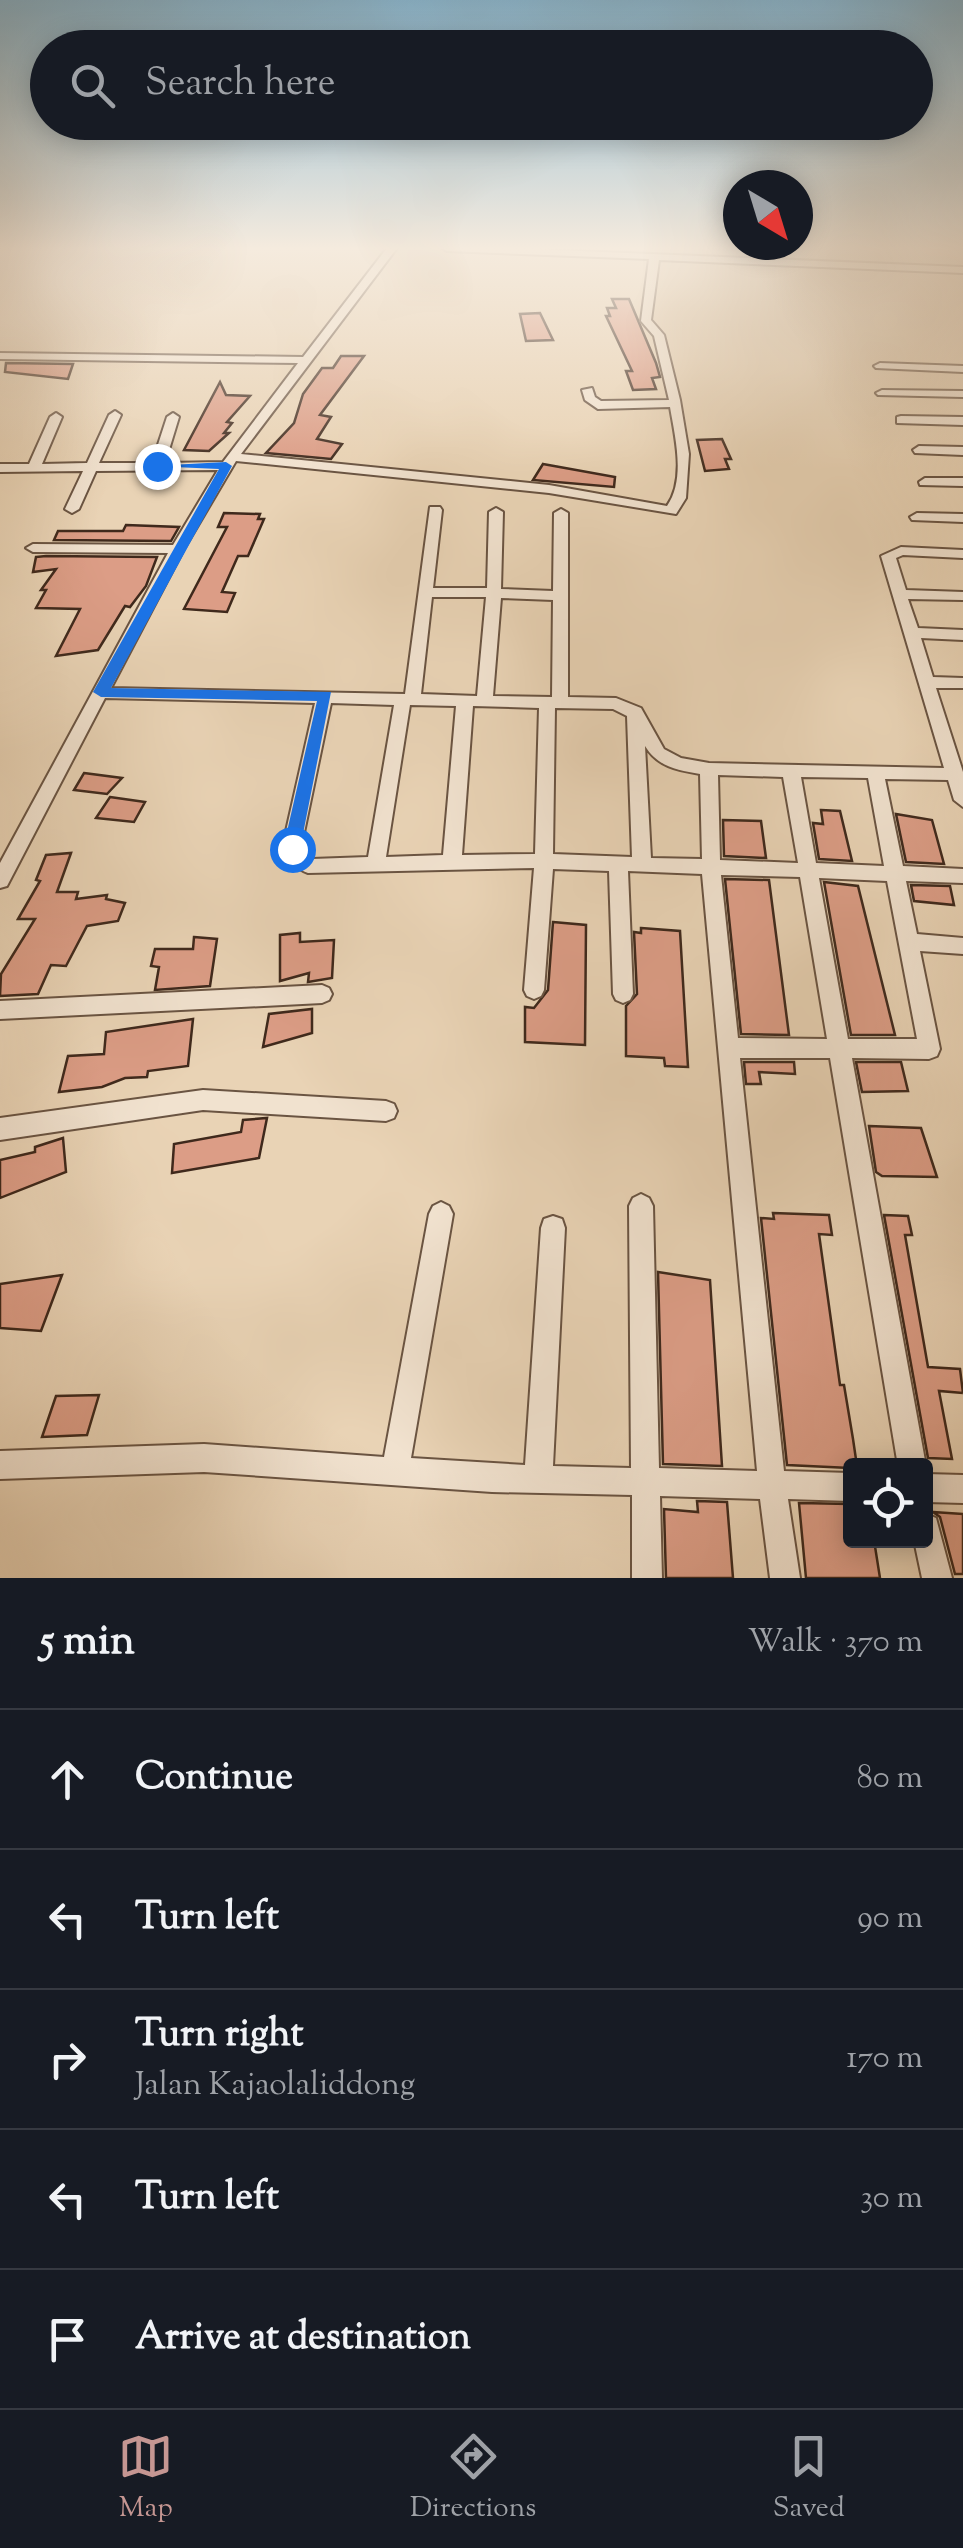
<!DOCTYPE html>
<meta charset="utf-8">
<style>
body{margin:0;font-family:"Sorts Mill Goudy",serif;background:#242831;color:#f1f3f6}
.controls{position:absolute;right:30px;bottom:30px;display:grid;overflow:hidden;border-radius:10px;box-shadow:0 5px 25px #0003}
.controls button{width:90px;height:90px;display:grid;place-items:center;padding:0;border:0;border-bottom:2px solid #363941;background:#171b24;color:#f1f3f6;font:50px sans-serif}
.compass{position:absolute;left:723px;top:170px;width:90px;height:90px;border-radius:50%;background:#171b24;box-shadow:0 5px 25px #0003;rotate:142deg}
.stop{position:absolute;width:30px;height:30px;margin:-22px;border:8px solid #1a73e8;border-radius:50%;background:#fff}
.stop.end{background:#1a73e8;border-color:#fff;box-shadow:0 2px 10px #0008}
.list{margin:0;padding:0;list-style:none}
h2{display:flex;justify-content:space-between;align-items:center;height:130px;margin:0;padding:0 40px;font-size:42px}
h2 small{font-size:32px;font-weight:400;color:#9ea1a6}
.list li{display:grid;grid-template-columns:65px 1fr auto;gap:30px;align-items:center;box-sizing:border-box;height:140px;padding:0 40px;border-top:2px solid #363941}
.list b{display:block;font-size:38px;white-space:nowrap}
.list p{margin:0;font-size:32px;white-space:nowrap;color:#9ea1a6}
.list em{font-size:32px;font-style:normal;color:#9ea1a6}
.icon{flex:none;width:55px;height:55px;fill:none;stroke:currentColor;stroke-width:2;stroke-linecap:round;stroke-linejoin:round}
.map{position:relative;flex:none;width:963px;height:1578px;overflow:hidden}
.search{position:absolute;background:#171b24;box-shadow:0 5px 25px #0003;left:30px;right:30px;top:30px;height:110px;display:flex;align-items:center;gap:25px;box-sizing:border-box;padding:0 35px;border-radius:55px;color:#9ea1a6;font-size:38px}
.sheet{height:830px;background:#171b24}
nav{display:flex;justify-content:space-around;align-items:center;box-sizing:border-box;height:140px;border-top:2px solid #363941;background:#171b24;font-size:28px;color:#9ea1a6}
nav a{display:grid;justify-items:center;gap:5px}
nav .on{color:#c59692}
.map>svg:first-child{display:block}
</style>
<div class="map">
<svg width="963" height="1578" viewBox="0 0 963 1578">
<rect width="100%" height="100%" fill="#e9d3b5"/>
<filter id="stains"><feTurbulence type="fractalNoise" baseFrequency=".002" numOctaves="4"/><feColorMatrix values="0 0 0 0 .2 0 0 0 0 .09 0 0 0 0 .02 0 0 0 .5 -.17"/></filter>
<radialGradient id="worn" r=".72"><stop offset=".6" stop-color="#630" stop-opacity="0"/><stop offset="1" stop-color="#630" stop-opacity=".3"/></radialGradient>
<g fill="#dc9d86" stroke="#3f291c" stroke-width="2.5">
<polygon points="612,299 629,299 656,363 660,377 652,378 656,389 633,390 626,371 632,371 606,316 610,316 607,308 616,308"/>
<polygon points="540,313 553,340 526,341 520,314"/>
<polygon points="341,356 364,356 320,415 331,417 317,439 342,444 331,459 266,453 294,423 303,394 322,368 333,368"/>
<polygon points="6,363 73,364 68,379 5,372"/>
<polygon points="220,382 226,395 250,396 227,422 232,423 224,433 229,433 209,451 184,450"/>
<polygon points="722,439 731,459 725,459 729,469 705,471 697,440"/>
<polygon points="543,464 615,477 614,487 533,480"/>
<polygon points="224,513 260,514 258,519 264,519 248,556 238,556 222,592 235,593 227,612 184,609 227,527 218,527"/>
<polygon points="126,525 179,527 171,541 54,540 58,531 123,531"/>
<polygon points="36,557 46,556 157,557 146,586 130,607 125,606 98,650 56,656 80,609 36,608 46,590 41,590 56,569 33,572"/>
<polygon points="84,773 122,778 107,794 74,790"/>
<polygon points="110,797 145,802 134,822 96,818"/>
<polygon points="821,810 840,811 852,861 819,859 813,823 823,824"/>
<polygon points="896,814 932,820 944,864 906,862"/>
<polygon points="723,820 761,821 766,858 724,856"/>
<polygon points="71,853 57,892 78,892 76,899 107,895 106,899 125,903 118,921 87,926 66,966 51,965 38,994 0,996 1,974 35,919 18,919 40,881 36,880 46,855"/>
<polygon points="725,879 769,880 789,1035 741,1034"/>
<polygon points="824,882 858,886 895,1035 851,1035"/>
<polygon points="911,885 950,886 954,905 914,901"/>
<polygon points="553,922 586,925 585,1045 525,1042 525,1007 534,1008 548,990"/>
<polygon points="641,928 680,931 688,1067 665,1066 664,1058 626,1056 626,1006 637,994 634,932 641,933"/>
<polygon points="300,933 300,942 334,940 332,978 308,982 309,973 280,981 280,935"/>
<polygon points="194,937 217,939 210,986 155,990 159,967 151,966 155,949 193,949"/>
<polygon points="312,1009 312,1033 263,1047 269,1014"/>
<polygon points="193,1019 188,1066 148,1071 147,1077 125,1078 102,1087 59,1092 68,1056 104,1054 106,1032"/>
<polygon points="744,1062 794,1062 795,1074 759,1072 761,1084 746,1084"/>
<polygon points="856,1062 901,1062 908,1091 862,1092"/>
<polygon points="267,1118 259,1158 172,1173 174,1144 241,1132 243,1120"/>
<polygon points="869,1126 921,1128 937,1177 882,1176 876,1172"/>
<polygon points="63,1138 66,1172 0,1198 0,1160 35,1152 35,1147"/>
<polygon points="773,1213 829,1215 832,1235 819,1234 840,1385 844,1385 853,1439 857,1466 850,1468 787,1465 761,1218 774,1219"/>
<polygon points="884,1215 908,1216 912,1235 905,1235 928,1367 960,1369 963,1393 939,1391 952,1459 928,1458"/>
<polygon points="658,1272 710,1280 722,1466 663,1464"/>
<polygon points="62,1275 41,1331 0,1328 0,1284"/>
<polygon points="99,1395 87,1435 42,1437 56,1396"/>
<polygon points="697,1501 727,1502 733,1578 666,1578 664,1509 698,1512"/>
<polygon points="799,1503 850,1504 850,1540 874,1540 880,1578 806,1578"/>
<polygon points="933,1512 963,1514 963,1574 955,1574 940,1517"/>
</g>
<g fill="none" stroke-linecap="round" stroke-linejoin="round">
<defs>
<g id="minor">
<path d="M387 248H397L241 454 549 485 667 506C686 479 675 437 670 407L598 409 585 400 582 390 592 388 595 397 601 401 669 400 654 336 641 321 649 259 447 251 442 248H507L963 267V273L659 260 651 320 664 335 680 400 689 454 686 498 676 514 549 493 236 461 184 549 111 688 405 694 430 507H440L442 510 433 588H487L489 512 496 508 503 512 501 589 553 591 554 513 561 509 568 513V697L616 698 641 708 664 749 681 758 709 763 944 768 881 556 901 547 963 550V558L903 555 896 558 906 590 963 592V600L908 599 918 628 963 630V640L921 638 933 677 963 678V688H936L963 772V807L954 800 948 780 885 779 903 866 963 869V883L906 881 917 934 963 938V954L920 951 940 1049 937 1056 929 1059 852 1058 926 1466V1467L898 1466 830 1058H740L784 1471 850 1473V1501L788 1499 800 1578H770L760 1499 660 1496 662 1578H632V1495L492 1492 204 1472 0 1479V1451L204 1444 384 1457 429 1214 433 1206 441 1202 449 1206 453 1214 411 1458 525 1465 541 1228 544 1219 553 1216 562 1219 565 1228 553 1466 631 1468 629 1206 633 1198 641 1194 649 1198 653 1206 659 1468 757 1471 702 874 628 871 633 994 630 1000 623 1003 616 1000 613 994 609 871 553 869 544 990 541 996 534 999 527 996 524 990 534 868 308 873C298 870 287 859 282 849L315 703 105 698 7 886 0 888V863L168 553 33 552 26 548 33 544 173 545 218 470 96 471 79 509 72 513 65 509 83 471 0 472V464H29L50 417 56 413 62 417 42 464 87 463 109 415 115 411 121 415 99 463H152L167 417 173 413 179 417 165 463 223 462 298 363 0 359V353L303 357ZM432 597H486L477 696 421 694ZM501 598 553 600 552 697 493 696ZM331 703 394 705 368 857 312 859 301 847ZM410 705 456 706 443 855 386 857ZM473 706 539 708 535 854 462 855ZM555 708 613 709 627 716 632 857 553 854ZM645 746C658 767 677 770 700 774L702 859 651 858ZM718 775 783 777 798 863 720 860ZM801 777 868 778 884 866 816 863ZM721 875 800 877 827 1039 738 1038ZM819 878 887 881 917 1039H848Z"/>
<polygon points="880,363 963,366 963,372 876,368 874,366"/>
<polygon points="882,390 963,391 963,397 878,395 876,393"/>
<polygon points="901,416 963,417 963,425 897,423 897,417"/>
<polygon points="919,446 963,447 963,455 915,453 913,450"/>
<polygon points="925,478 963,478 963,486 920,485 919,482"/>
<polygon points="917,513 963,514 963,522 912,520 910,517"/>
<polygon points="322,985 329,988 332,994 329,1000 322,1003 0,1019 0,1001"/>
<polygon points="203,1090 386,1101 394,1104 397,1111 394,1118 386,1121 203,1110 0,1140 0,1118"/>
<polygon points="926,1474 963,1475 963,1503 926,1502"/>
<polygon points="926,1514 936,1518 952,1578 922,1578 914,1540 926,1540"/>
</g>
</defs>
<use href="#minor" stroke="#6a5442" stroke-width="4"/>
<use href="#minor" fill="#f1e2cf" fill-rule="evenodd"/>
</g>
<linearGradient id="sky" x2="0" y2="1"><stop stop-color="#87b6d1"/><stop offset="0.53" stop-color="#f5ebde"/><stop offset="1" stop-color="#f5ebde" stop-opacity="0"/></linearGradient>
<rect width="963" height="469" fill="url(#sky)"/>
<polygon fill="#1a73e8" points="226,462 232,466 111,688 331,692 300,849 292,856 283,849 317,701 101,697 93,692 219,469 151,466"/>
<rect width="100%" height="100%" filter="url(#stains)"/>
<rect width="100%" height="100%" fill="url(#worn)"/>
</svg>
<div class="controls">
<button><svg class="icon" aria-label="locate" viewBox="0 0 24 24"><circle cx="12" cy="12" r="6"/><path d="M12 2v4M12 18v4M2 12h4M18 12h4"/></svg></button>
</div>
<svg class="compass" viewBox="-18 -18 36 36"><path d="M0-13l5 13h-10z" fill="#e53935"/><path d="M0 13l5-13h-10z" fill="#9ea1a6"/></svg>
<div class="stop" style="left:292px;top:849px"></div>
<div class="stop end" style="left:157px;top:466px"></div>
<div class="search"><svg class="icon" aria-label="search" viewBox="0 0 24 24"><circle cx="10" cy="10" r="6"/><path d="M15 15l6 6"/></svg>Search here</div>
</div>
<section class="sheet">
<h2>5 min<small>Walk · 370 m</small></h2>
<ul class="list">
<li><svg class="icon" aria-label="ahead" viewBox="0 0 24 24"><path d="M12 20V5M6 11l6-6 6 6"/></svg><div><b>Continue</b></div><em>80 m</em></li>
<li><svg class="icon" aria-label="left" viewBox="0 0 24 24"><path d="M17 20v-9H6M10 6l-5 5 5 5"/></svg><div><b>Turn left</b></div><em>90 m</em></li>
<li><svg class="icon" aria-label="right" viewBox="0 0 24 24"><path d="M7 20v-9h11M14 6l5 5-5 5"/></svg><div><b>Turn right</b><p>Jalan Kajaolaliddong</p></div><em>170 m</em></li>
<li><svg class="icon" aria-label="left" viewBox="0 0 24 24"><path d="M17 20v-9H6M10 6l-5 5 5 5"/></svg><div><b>Turn left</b></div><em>30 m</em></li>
<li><svg class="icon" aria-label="arrive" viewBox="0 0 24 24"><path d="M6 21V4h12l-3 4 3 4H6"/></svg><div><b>Arrive at destination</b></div></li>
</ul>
</section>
<nav>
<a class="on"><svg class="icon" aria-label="map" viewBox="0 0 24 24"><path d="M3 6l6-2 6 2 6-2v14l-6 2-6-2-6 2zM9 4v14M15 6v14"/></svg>Map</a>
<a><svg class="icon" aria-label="directions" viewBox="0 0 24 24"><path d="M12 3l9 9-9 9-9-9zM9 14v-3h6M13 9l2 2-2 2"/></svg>Directions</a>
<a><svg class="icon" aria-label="saved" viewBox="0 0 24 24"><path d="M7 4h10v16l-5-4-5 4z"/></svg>Saved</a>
</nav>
